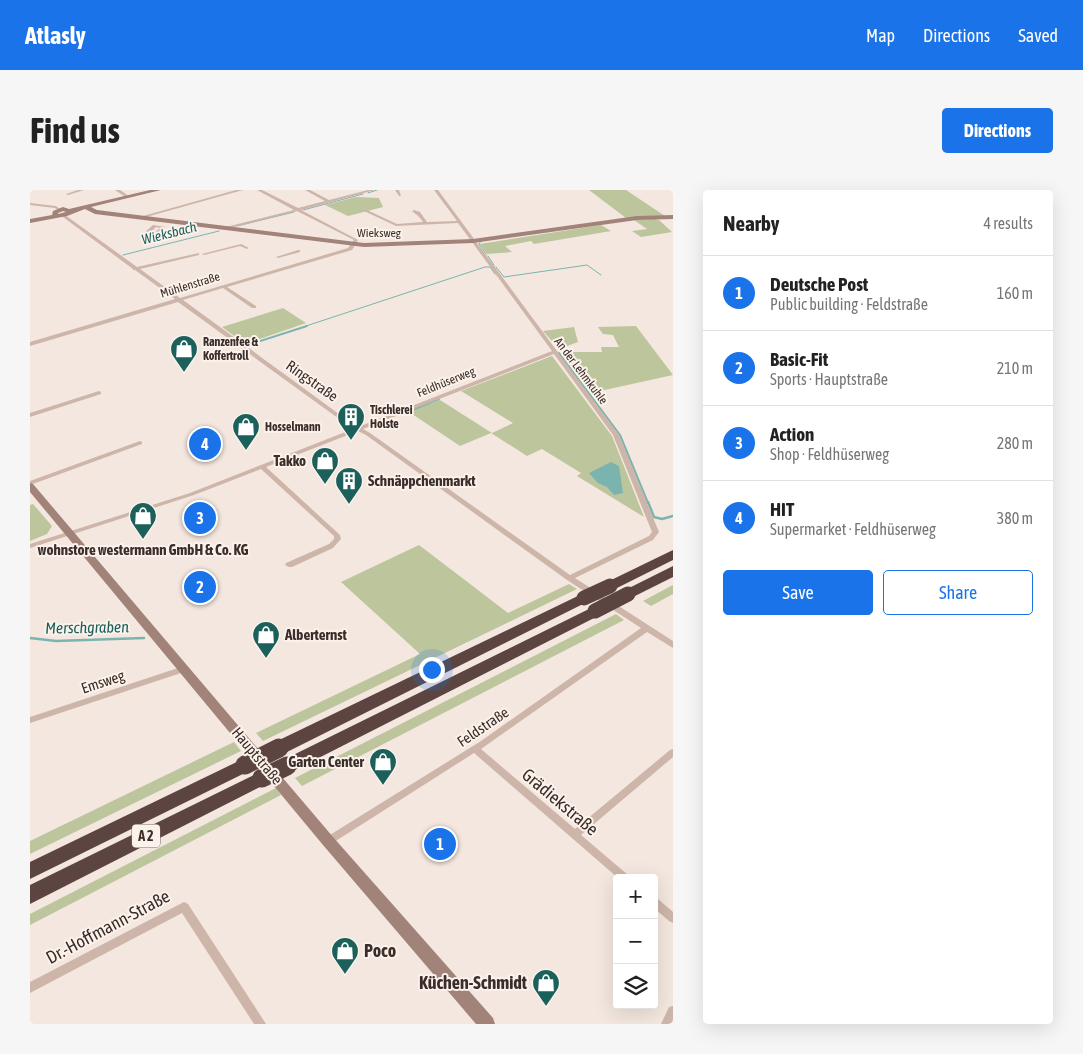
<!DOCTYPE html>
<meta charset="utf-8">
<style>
body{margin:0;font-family:"Asap Condensed",sans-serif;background:#f6f6f6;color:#222}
.controls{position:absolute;right:15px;bottom:15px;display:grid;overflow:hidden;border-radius:5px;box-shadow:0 5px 20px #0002}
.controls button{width:45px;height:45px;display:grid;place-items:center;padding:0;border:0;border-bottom:1px solid #e0e0e0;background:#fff;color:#222;font:25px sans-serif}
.you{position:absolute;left:401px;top:479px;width:18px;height:18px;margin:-12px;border:4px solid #fff;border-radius:50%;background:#1a73e8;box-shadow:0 0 0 8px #1a73e833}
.badge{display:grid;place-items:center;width:32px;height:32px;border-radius:50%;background:#1a73e8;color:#fff;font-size:16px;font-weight:700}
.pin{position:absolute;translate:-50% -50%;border:2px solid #fff;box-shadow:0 1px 5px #0006}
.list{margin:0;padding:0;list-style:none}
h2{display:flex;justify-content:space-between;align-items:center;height:65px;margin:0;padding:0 20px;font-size:21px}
h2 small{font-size:16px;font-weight:400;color:#767676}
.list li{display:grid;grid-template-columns:32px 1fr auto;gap:15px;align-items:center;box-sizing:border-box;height:75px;padding:0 20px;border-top:1px solid #e0e0e0}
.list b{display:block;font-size:19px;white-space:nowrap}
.list p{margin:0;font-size:16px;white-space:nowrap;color:#767676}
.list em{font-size:16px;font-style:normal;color:#767676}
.actions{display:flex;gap:10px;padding:15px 20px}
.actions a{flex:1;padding:11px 0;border:1px solid #1a73e8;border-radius:5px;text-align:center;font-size:18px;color:#1a73e8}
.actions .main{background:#1a73e8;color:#fff}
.icon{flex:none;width:28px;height:28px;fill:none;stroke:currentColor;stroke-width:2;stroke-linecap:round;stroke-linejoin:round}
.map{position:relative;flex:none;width:643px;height:834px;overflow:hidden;border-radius:5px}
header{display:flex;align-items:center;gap:30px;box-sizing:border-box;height:70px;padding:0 25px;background:#1a73e8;color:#fff}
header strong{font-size:24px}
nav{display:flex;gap:28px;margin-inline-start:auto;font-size:18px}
.intro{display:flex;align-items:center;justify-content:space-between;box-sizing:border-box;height:120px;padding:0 30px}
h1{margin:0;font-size:35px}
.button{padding:12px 22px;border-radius:5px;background:#1a73e8;color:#fff;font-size:18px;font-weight:700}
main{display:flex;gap:30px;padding:0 30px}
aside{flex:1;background:#fff;border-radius:5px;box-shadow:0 5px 20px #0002}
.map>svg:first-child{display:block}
</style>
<header>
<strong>Atlasly</strong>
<nav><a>Map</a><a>Directions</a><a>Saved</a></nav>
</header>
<div class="intro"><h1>Find us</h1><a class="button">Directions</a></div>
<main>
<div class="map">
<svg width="643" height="834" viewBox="0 0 643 834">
<rect width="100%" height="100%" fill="#f4e7df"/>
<g fill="#bdc59d">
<polygon points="559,0 596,0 635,26 596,28"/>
<polygon points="326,7 349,8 353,17 318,26 295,15"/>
<polygon points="624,29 629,30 642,42 611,47 602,41 617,39 604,30"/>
<polygon points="571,35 581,41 504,54 501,51 475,56 482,62 457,64 450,54"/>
<polygon points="253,118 276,133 215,154 192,137"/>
<polygon points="606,136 643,185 561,203 532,162 572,162 571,157 589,157 583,145 573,144 568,137"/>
<polygon points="544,137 548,152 529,159 513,141"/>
<polygon points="522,166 582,246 614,327 547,286 551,283 512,259 497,266 461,243 430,256 379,222 410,210 462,243 483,233 431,201"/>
<polygon points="3,314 22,336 17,344 0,351 0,315"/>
<polygon points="389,355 478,423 539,394 547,399 233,551 226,543 390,464 311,392"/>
<polygon points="643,395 643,404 621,416 613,411"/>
<polygon points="586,424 594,430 272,596 265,588"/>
<polygon points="204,552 211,561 0,664 0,651"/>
<polygon points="246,598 251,605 0,735 0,724"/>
</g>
<polygon fill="#7bb4af" points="581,272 589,276 593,303 584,305 577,297 568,293 559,283"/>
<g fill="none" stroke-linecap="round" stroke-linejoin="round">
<g stroke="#7bb4af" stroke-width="1">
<polyline points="338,3 347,0"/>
<polyline points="273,20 333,4"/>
<polyline points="207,36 264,22"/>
<polyline points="451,51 449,54 456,64"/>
<polyline points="93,65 189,41"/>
<polyline points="458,66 464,75"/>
<polyline points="466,77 474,87 557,75 571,85"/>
<polyline points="273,137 455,77 460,77 465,84"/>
</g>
<g stroke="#7bb4af" stroke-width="2">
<polyline points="221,154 277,136"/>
<polyline points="529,163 590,245 618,313"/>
<polyline points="380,221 409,209"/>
</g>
<g stroke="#7bb4af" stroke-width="2.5">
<polyline points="618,312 624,327 632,329 643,326"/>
<polyline points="0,448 26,451 114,448"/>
</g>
<g fill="#ceb5a9" fill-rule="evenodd">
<polygon points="48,0 54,0 38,5 36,4"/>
<polygon points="85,0 90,0 100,7 97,8"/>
<polygon points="206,0 213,0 109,29 106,28"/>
<path d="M227 0H232L268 18 295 11 275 0H280L299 10 338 0H345L271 20 328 50 322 60 197 97 226 116V118H222L193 98 153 110 324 235 328 237 522 161 428 33 366 36 334 21 337 20 367 34 393 32C389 26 388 26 382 21L384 20 390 22 397 32 427 31 404 0H408L589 245 629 342 623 350 545 388 643 451V458L617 442 451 559 545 639 640 560 643 559V567L551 645 598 685 600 688H588L444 563 301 654 298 655 295 654 293 651 295 648 451 551 611 438 537 390 336 245 328 241 236 277 310 345 311 349 303 358 262 377H259L255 375 256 373 299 354 304 349V346L231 279 164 305 0 358V354L160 303 323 239 148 112 0 156V152L145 109 105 80H103V79L33 27V25H35L107 77 169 63V65L110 79 150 108 318 58 324 50 267 21 196 39V37L264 20ZM524 164 583 245 622 342 619 346 540 385 340 243 333 239Z"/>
<polygon points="365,0 369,0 371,6 369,6"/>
<polygon points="0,13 26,16 31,20 29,21 25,18 0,15"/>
<path d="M123 35 135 37 126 46 114 45V43ZM126 37 130 38 123 44 120 43Z"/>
<polygon points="211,54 219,58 217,59 210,56 174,65 172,64"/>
<polygon points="268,60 270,60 270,62 248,68 246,67"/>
<polygon points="69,201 71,202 71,204 0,227 0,223"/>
<polygon points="110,251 112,252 112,254 0,295 0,291"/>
<polygon points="154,476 157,477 158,479 157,481 0,533 0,527"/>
<polygon points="624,708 628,709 643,722 643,733 639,731 624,718"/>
<polygon points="154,712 158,714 236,834 224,834 152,723 0,803 0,792"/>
<polygon points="643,816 643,834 631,834 639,817"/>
</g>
<g fill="#a2837a" fill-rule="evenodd">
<path d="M120 0H131L61 17 67 20 334 53 443 49 607 26 643 25V29L607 30 443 53 334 57 65 24 55 19 37 26 0 33V29L22 25 23 21 33 17 39 19ZM33 21 36 22 28 24V23Z"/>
<polygon points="0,293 3,294 303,647 463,828 465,834 446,834 293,655 0,302"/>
</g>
<g fill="#5c4540" fill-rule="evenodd">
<polygon points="643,360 643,370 585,399 580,401 573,396 575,393"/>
<polygon points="643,376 643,387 603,407 593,407 591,404 593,401"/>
<polygon points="554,403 559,405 561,408 559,411 255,563 249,565 243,563 240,558 243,553"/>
<polygon points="565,416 570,417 573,421 570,425 263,581 257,583 251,581 248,576 251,571"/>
<polygon points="215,568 221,570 224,575 221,580 0,689 0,672"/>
<polygon points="232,581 238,583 241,588 238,593 0,714 0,695"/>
</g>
<g stroke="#5c4540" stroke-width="15">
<polyline points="554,408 580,396"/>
<polyline points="565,421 598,404"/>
</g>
<g stroke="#5c4540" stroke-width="19">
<polyline points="215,575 249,558"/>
<polyline points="232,588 257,576"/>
</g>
</g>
<defs>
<symbol id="shop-pin" viewBox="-11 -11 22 30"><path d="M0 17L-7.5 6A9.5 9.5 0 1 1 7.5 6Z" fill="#1c605b" stroke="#fbf2ec"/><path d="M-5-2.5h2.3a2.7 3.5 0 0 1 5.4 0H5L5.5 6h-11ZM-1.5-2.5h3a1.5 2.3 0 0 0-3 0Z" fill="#fff"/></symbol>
<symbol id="building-pin" viewBox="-11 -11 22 30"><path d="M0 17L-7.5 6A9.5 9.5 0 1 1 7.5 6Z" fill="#1c605b" stroke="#fbf2ec"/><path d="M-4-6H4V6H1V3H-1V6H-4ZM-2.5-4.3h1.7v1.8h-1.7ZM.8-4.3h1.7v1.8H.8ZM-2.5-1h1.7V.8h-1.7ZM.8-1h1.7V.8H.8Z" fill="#fff"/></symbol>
</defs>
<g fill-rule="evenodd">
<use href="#shop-pin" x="138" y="143" width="32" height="43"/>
<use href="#building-pin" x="305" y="211" width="32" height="43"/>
<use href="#shop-pin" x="200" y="221" width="32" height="43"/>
<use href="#shop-pin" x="279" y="255" width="32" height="43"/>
<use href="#building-pin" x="303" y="275" width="32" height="43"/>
<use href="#shop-pin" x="97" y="310" width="32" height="43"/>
<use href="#shop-pin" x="220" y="429" width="32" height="43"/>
<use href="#shop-pin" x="337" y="556" width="32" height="43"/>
<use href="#shop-pin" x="299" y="745" width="32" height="43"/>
<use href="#shop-pin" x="500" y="777" width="32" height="43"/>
</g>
<g text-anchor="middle" stroke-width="4" stroke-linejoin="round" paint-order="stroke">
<g font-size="12" fill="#3b2d29" stroke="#fbf2ec">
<text x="349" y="47">Wieksweg</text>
<text transform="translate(160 95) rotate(-17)" y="4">Mühlenstraße</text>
<text transform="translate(551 181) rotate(53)" y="4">An der Lehmkuhle</text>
<text transform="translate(416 192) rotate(-22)" y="4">Feldhüserweg</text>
</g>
<g font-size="12" font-weight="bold" fill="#3b2d29" stroke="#fbf2ec" text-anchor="start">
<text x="173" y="156">Ranzenfee &amp;<tspan x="173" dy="14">Koffertroll</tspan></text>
<text x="340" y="224">Tischlerei<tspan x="340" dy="14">Holste</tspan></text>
<text x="235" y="241">Hosselmann</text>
</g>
<g font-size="14" font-style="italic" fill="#1c605b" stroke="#fbf2ec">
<text transform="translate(139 43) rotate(-14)" y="5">Wieksbach</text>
</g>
<rect fill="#fbf2ec" stroke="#756864" stroke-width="1" x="102" y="634.5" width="28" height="23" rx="4"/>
<g font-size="14" font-weight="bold" fill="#3b2d29">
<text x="116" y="651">A 2</text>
</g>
<g font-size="15" fill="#3b2d29" stroke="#fbf2ec">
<text transform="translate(282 191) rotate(35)" y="5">Ringstraße</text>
<text transform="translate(73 492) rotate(-18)" y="5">Emsweg</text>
<text transform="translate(453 537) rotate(-34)" y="5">Feldstraße</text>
<text transform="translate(227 566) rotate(50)" y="5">Hauptstraße</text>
</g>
<g font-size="15" font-weight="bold" fill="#3b2d29" stroke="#fbf2ec" text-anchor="end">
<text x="276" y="276">Takko</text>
<text x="338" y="296" text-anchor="start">Schnäppchenmarkt</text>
<text x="113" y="365" text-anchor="middle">wohnstore westermann GmbH &amp; Co. KG</text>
<text x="255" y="450" text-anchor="start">Alberternst</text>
<text x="334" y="577">Garten Center</text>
</g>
<g font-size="16" font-style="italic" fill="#1c605b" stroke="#fbf2ec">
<text transform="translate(57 437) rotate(-1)" y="6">Merschgraben</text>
</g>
<g font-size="18" fill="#3b2d29" stroke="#fbf2ec">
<text transform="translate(530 612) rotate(40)" y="6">Grädiekstraße</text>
<text transform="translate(78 737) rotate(-28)" y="6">Dr.-Hoffmann-Straße</text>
</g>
<g font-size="18" font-weight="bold" fill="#3b2d29" stroke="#fbf2ec" text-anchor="start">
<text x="334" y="767">Poco</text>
<text x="497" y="799" text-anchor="end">Küchen-Schmidt</text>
</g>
</g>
</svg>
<div class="controls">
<button>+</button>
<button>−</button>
<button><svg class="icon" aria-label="layers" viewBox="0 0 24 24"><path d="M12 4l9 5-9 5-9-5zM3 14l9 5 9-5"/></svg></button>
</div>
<div class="you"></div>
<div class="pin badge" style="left:410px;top:654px">1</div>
<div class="pin badge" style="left:170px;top:397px">2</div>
<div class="pin badge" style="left:170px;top:328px">3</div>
<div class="pin badge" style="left:175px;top:254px">4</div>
</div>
<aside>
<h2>Nearby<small>4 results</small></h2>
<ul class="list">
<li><span class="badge">1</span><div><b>Deutsche Post</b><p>Public building · Feldstraße</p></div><em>160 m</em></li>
<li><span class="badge">2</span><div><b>Basic-Fit</b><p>Sports · Hauptstraße</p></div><em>210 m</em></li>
<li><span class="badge">3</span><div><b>Action</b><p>Shop · Feldhüserweg</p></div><em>280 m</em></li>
<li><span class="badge">4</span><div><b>HIT</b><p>Supermarket · Feldhüserweg</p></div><em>380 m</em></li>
</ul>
<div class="actions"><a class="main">Save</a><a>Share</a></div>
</aside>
</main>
